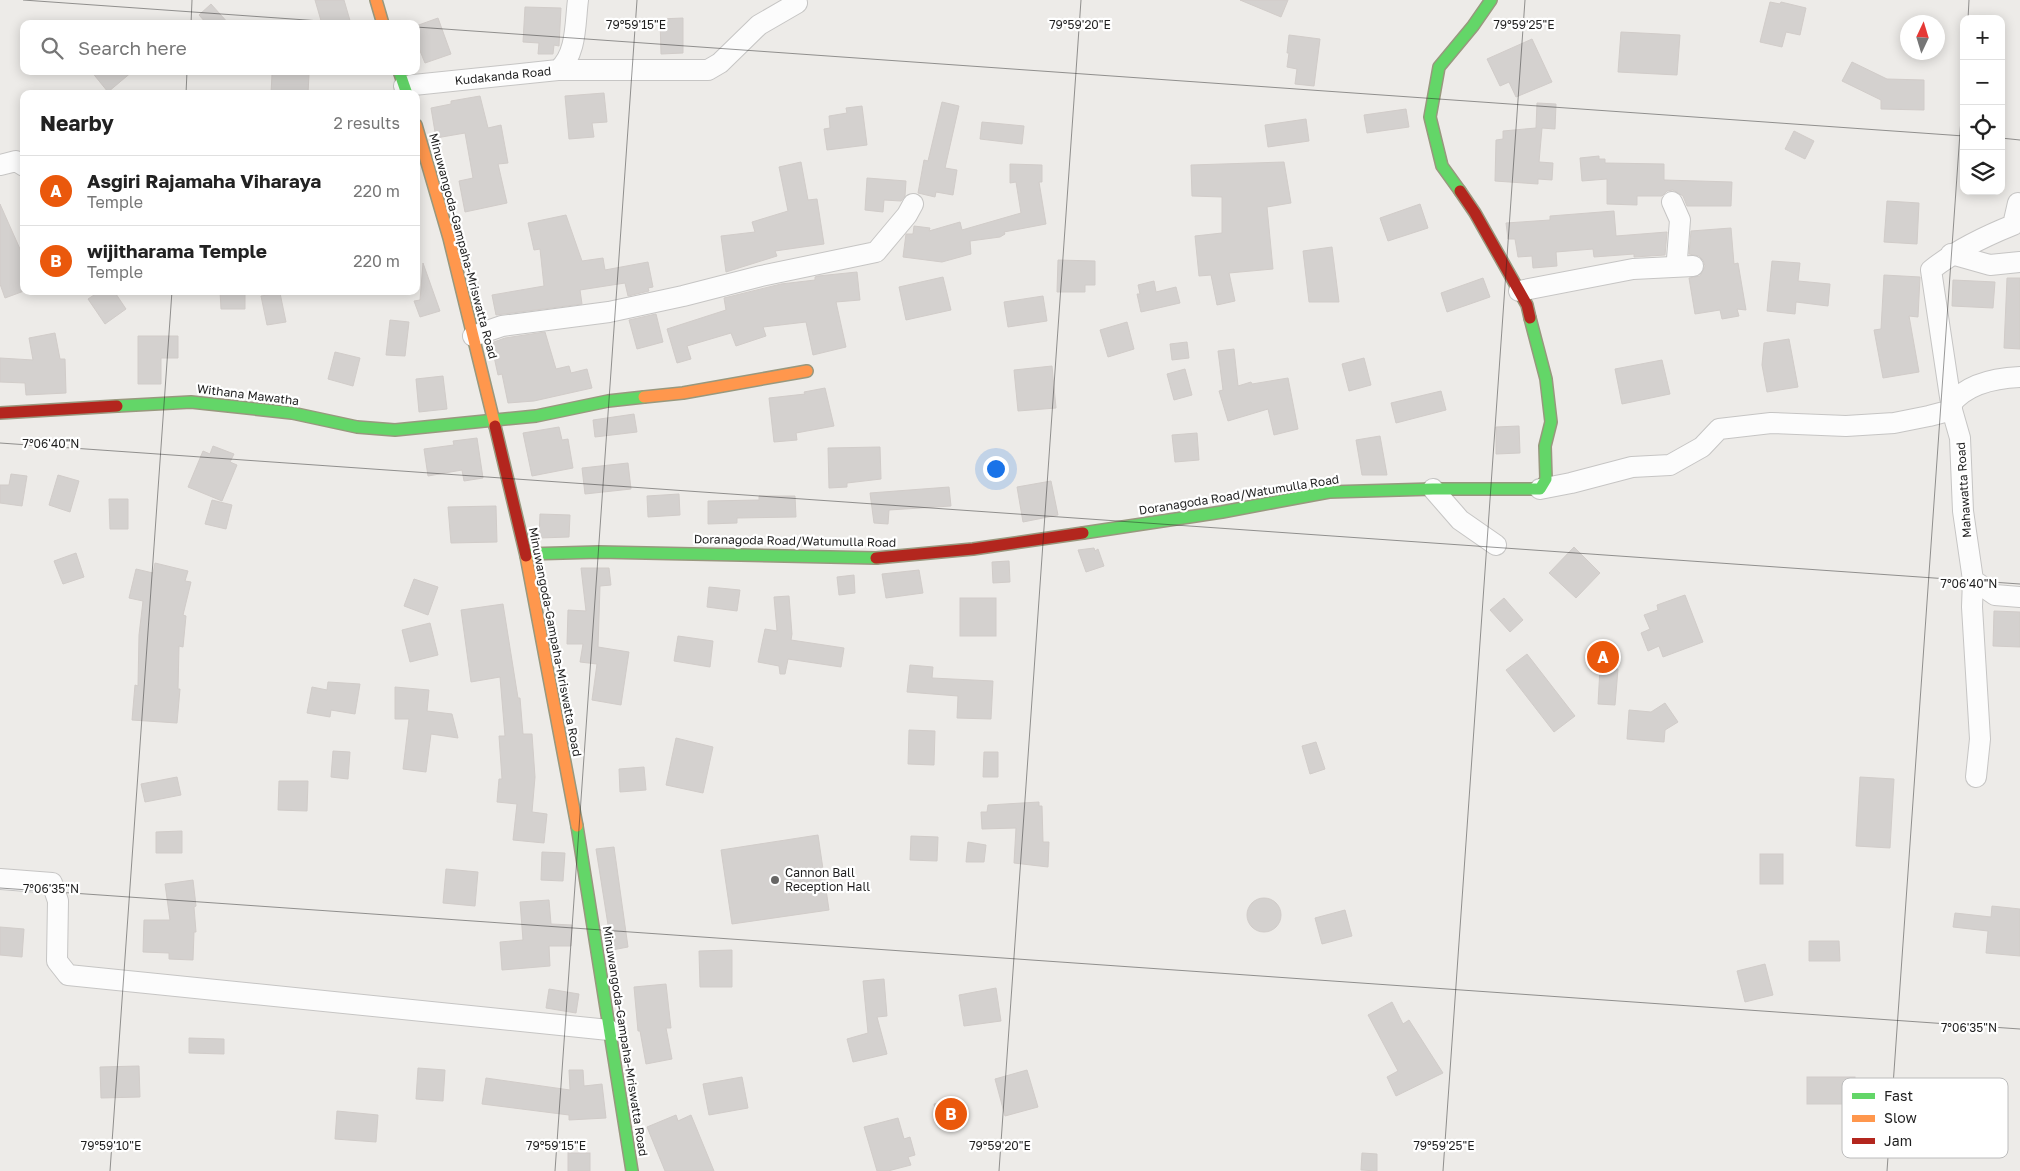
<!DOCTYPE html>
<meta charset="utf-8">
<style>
body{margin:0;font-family:"Golos Text",sans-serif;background:#f2f2f2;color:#222}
.controls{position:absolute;right:15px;top:15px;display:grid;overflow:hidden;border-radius:10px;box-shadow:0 2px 12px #0003}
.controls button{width:45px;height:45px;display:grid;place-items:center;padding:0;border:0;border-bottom:1px solid #e0e0e0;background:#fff;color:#222;font:25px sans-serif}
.compass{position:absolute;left:1900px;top:15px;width:45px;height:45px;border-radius:50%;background:#fff;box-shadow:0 2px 12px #0003;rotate:4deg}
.you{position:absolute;left:995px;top:468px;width:18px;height:18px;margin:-12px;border:4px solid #fff;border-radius:50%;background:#1a73e8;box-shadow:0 0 0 8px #1a73e833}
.badge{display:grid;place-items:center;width:32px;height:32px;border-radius:50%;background:#ea580c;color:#fff;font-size:16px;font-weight:700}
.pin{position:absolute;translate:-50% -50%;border:2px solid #fff;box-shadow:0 1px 5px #0006}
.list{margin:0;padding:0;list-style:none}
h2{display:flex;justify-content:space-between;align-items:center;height:65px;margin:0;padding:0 20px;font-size:21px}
h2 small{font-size:16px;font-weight:400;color:#767676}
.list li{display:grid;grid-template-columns:32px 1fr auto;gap:15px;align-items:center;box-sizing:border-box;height:70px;padding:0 20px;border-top:1px solid #e0e0e0}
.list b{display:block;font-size:19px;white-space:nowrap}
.list p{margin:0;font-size:16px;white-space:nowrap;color:#767676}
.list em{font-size:16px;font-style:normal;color:#767676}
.icon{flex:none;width:28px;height:28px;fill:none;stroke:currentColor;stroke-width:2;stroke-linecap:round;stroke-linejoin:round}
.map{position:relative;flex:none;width:2020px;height:1171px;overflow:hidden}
.search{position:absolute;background:#fff;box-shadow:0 2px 12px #0003;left:20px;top:20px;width:400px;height:55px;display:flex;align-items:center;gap:12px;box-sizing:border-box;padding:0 18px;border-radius:10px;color:#767676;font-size:19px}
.panel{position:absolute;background:#fff;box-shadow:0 2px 12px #0003;left:20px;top:90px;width:400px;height:205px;border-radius:10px}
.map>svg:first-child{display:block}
</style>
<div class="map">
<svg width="2020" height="1171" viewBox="0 0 2020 1171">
<rect width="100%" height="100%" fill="#edebe8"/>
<g fill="#d4d1cf" stroke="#d1ccc9">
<polygon points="315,0 344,0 351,24 322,24"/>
<polygon points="1240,0 1288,0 1281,17"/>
<polygon points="1770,2 1780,4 1781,2 1806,8 1800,35 1786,32 1782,47 1760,42"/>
<polygon points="211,4 229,24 207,24 199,15"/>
<polygon points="525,7 561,8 559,46 554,45 553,54 538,54 539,43 523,42"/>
<polygon points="438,18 451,54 425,63 416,41 416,26"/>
<polygon points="683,18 683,53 661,54 660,19"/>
<polygon points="1621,32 1680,35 1677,75 1618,72"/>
<polygon points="1289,35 1320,39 1314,86 1295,84 1297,69 1287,67 1289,53 1287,53"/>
<polygon points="1532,39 1552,82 1516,97 1509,82 1500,86 1487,59"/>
<polygon points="1852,62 1887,79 1924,80 1924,110 1881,109 1881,100 1842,81"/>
<polygon points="91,71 133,71 108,92"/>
<polygon points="272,74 309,74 308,94 271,94"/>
<polygon points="604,93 607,122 592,123 594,137 569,139 565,96"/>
<polygon points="480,96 488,128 501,125 508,163 498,164 507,203 465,212 459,181 473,178 465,133 436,138 431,108 451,104 451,101"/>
<polygon points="942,102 959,106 945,168 957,170 953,195 936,192 935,197 918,193 924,160 928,161"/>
<polygon points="1537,103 1556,104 1555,129 1542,128 1539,162 1553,163 1552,180 1538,179 1538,184 1495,181 1496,140 1503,139 1503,131 1536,128"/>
<polygon points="862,106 867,145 827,150 824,129 830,128 829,116 847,113 846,108"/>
<polygon points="1406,109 1409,127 1367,133 1364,115"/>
<polygon points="1306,119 1309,141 1268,147 1265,125"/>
<polygon points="982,122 1024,126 1022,144 980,139"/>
<polygon points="1794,131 1814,141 1805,159 1785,149"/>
<polygon points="1599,156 1599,159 1605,159 1605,163 1664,164 1664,180 1732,182 1731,206 1687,206 1683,196 1673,190 1667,191 1662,196 1637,196 1637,205 1607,204 1607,179 1582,181 1580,158"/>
<polygon points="801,162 808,200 817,199 824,244 775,251 777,256 726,272 721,236 755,232 752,222 788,211 779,167"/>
<polygon points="1284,162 1291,203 1267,207 1273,269 1229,273 1235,301 1217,305 1211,275 1199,276 1195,236 1222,233 1222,197 1192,196 1191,165"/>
<polygon points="1010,164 1042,165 1042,182 1039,182 1046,224 1004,232 1005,234 1000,237 970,241 971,254 942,262 903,257 906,234 913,234 914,226 930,228 929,231 960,222 962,230 1021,213 1016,182 1010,183"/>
<polygon points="867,178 906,181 905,196 901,201 884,200 883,212 865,210"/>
<polygon points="1887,201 1919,203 1917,244 1884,242"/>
<polygon points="0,204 24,258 24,291 5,298 0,284"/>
<polygon points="1420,204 1428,228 1388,241 1380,218"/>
<polygon points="1614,211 1616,236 1667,232 1665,255 1634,257 1634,254 1594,257 1593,249 1556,252 1557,266 1533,268 1532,256 1518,257 1515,239 1508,239 1506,223 1550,220 1550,216"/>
<polygon points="566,215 582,261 603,258 605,270 648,262 653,287 648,288 649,291 628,296 625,283 580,290 582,304 496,315 492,295 544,286 540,249 534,250 528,223"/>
<polygon points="1731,228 1734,264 1738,263 1746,310 1737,309 1739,316 1722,319 1720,310 1695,314 1689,278 1700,276 1705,266 1703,260 1699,256 1689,254 1691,231"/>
<polygon points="1332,247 1339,302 1309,302 1303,251"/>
<polygon points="1058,260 1095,261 1095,285 1085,285 1085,292 1057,292"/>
<polygon points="1772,261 1800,263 1798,281 1830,284 1828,306 1796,302 1795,314 1767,311"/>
<polygon points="423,263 440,311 420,317 414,301 420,300"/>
<polygon points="857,272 860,300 836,302 846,347 813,355 806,322 763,327 766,336 736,346 731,333 687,346 691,359 677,363 667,329 726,310 724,298 781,284 815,280 815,277 818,276"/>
<polygon points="1884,275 1920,277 1918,317 1909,316 1919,372 1883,378 1874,330 1881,329"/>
<polygon points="943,277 951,310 906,320 899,287"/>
<polygon points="1483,278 1490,297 1447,312 1441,293"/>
<polygon points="2007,278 2020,278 2020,349 2004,348"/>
<polygon points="1953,280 1995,282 1993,308 1952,306"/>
<polygon points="1154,281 1156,292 1176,287 1180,303 1141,312 1137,294 1140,294 1138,285"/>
<polygon points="100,291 114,291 126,309 105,324 88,299"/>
<polygon points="220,291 245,291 245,309 221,309"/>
<polygon points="280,293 286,322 267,325 261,296"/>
<polygon points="1043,296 1047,321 1008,327 1004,302"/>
<polygon points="656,314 663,342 637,349 629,320"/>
<polygon points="390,320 409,322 405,356 386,355"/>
<polygon points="1127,322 1134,349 1108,357 1100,330"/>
<polygon points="545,332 556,369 569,366 571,373 587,369 592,388 534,401 508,403 502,374 498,375 491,343 505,338"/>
<polygon points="55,333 60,359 65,359 66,393 26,395 25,383 0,382 0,358 33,360 29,338"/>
<polygon points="138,336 178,336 178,358 161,358 161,384 138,384"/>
<polygon points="1789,339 1798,387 1767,392 1762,365 1764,343"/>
<polygon points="1187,342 1189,358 1172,360 1170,344"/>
<polygon points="1234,349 1238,386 1251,382 1252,384 1288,378 1298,429 1274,435 1268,409 1228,421 1219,391 1223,390 1218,351"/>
<polygon points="335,352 360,358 353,386 328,379"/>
<polygon points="1364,358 1371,385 1349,391 1342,364"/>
<polygon points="1662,360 1670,394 1622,404 1615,369"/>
<polygon points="1052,366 1056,408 1018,411 1014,370"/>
<polygon points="1185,369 1192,395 1174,400 1167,374"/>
<polygon points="443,376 447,409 419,412 416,379"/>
<polygon points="825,388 834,426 796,433 797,440 774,442 769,398 805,394 804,392"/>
<polygon points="1441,391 1446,410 1396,423 1391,403"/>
<polygon points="634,414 637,432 595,437 593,420"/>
<polygon points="1519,426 1520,453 1496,454 1496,427"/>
<polygon points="559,427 562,440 568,439 573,468 532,476 523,433"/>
<polygon points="1197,433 1199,460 1175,462 1172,435"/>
<polygon points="1380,436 1387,475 1362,475 1356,440"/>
<polygon points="477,438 483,478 464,481 462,470 428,476 424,449 454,445 453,441"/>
<polygon points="213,446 234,454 230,462 237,465 222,501 188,487 203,451 210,454"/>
<polygon points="880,447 881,479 847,483 847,487 829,488 828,448"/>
<polygon points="628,463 631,489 585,494 582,468"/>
<polygon points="11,474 27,476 22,506 0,503 0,485 9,485"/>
<polygon points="58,475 79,481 70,512 49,505"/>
<polygon points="1051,481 1058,515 1023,522 1017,487"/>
<polygon points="949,487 951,506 889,510 888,524 874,523 870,493"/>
<polygon points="679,494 680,515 648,517 647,496"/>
<polygon points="759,496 795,496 796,517 737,518 737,523 708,524 708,501 759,500"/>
<polygon points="109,499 128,499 128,529 110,529"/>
<polygon points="212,500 232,505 226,529 205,524"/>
<polygon points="496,506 497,542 451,543 448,507"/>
<polygon points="540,514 570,515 569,537 539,538"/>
<polygon points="1574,547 1600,573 1576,598 1549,573"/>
<polygon points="1094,548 1095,551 1098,549 1104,566 1086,572 1078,550"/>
<polygon points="76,553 84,577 63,584 54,561"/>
<polygon points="1009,561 1010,582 993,583 992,562"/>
<polygon points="155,563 188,571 185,581 191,582 183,615 186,616 183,647 179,646 178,689 180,689 177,723 132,720 135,685 138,686 139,635 143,601 129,598 136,569 153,573"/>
<polygon points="581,568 609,568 611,585 600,586 598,647 629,652 621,705 592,700 597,664 580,662 583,644 567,644 568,610 586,611"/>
<polygon points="919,570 923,593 886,598 882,574"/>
<polygon points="854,575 855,593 839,595 837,577"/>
<polygon points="414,579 438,587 428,615 404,606"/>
<polygon points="709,587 740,590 737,611 707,607"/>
<polygon points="1685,595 1703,642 1663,657 1659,646 1648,651 1641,633 1650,629 1644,615 1658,610 1657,605"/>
<polygon points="789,596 792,634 791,640 844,648 841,667 788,659 785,674 780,674 779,666 758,662 765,629 777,631 774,597"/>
<rect x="960" y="598" width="36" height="38"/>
<polygon points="1504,598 1523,620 1510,632 1490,610"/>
<polygon points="503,604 518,698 520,698 523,734 532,734 535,777 532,812 547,814 544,843 513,840 517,804 497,802 499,779 502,779 499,736 505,736 500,677 471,682 461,610"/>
<polygon points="1994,611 2020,612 2020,647 1993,646"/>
<polygon points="430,623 438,655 410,662 402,630"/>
<polygon points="678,636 713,641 710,667 674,661"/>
<polygon points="1527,654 1575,716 1554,732 1506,670"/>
<polygon points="910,665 933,667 932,678 993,681 991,719 957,718 958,696 907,692"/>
<polygon points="1600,668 1618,669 1615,705 1598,704"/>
<polygon points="328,682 360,684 355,714 331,710 330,717 307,713 312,687 327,690"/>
<polygon points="395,687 429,690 427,711 452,714 458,738 431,734 426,772 403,769 409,719 395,719"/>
<polygon points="1665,703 1678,722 1665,730 1664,742 1627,739 1629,710 1651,712"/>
<polygon points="909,730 935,731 934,765 908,764"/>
<polygon points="676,738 713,747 703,793 666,785"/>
<polygon points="1316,742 1325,769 1310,774 1302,746"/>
<polygon points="333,751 350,752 348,779 331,777"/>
<polygon points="984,752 998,752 998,777 983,777"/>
<polygon points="644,767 646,790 620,792 619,769"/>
<polygon points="177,777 181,795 145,802 141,784"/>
<polygon points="1860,777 1894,779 1890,848 1856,846"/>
<polygon points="279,781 308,781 307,811 278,810"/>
<polygon points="1039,802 1039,806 1042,806 1043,842 1049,842 1048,867 1014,863 1016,828 982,829 981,812 987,812 988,805"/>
<polygon points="182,831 182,853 156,853 156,832"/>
<polygon points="818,835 829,910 732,924 721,850"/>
<polygon points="911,836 938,837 937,861 910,860"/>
<polygon points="968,842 986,845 984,862 966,862"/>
<polygon points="614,847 628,947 612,950 596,849"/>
<polygon points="542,852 565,853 563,881 541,880"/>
<rect x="1760" y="854" width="23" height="30"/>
<polygon points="446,869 478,872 475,906 443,903"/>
<polygon points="193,880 196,906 194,907 196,932 194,932 193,960 169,959 169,953 143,952 144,920 170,920 165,884"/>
<circle cx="1264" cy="915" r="17"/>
<polygon points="549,900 551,924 572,925 571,946 549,946 550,966 502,970 500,942 523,940 520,902"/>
<polygon points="1992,906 2020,909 2020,956 1986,953 1988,931 1953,927 1955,913 1991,917"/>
<polygon points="1345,910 1352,936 1322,944 1315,918"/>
<polygon points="0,927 24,929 22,957 0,955"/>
<polygon points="1809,941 1839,941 1840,961 1809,961"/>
<polygon points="732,950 732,987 700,987 699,951"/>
<polygon points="1765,964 1773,995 1745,1002 1737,971"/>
<polygon points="884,979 887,1016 877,1017 887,1054 853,1062 847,1039 868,1033 863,981"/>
<polygon points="666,984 671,1028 666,1028 672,1059 646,1064 640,1031 638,1031 634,987"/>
<polygon points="996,988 1001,1021 964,1026 959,995"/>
<polygon points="549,989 579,994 576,1013 546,1008"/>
<polygon points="1392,1002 1403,1024 1409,1020 1443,1073 1396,1096 1387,1077 1398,1071 1368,1015"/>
<polygon points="189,1038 224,1039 224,1054 189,1053"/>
<polygon points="139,1066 140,1097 101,1098 100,1067"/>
<polygon points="418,1068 445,1070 443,1101 416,1099"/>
<polygon points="569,1070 583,1070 584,1086 602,1084 606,1118 569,1120 569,1115 482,1104 486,1078 570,1090"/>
<polygon points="1027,1070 1038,1107 1005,1116 995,1079"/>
<polygon points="742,1077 748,1108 709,1115 703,1084"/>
<rect x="1807" y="1077" width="48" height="27"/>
<polygon points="958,1099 962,1119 938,1124 934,1104"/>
<polygon points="337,1111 378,1115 376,1142 335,1139"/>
<polygon points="676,1115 678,1121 691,1115 714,1171 665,1171 647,1127"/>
<polygon points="898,1118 904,1139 910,1137 915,1155 908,1157 911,1165 888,1171 877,1171 864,1127"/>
<rect x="568" y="1153" width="22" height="18"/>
<polygon points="1362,1153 1377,1154 1377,1171 1361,1170"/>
</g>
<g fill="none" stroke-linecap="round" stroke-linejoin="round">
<defs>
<g id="street">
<polyline points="558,70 708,70 720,63 759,25 797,3"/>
<path d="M404 86 558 70C577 55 575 22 578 0"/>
<polyline points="0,165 16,161 24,166"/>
<polyline points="1672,202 1680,220 1677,259 1675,266"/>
<polyline points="1951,254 1990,265 2020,262"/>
<polyline points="1519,291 1633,269 1693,266"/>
<polyline points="473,336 502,326 609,312 683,296 761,276 876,252 907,215 913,204"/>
<path d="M1951 404C1967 384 1996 378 2020 377"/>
<polyline points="1952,410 1960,438 1963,511 1973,580 1995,595 2020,597"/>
<polyline points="1433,489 1460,520 1496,545"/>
<path d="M1540 489 1571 483 1632 467 1670 465 1702 447 1719 429 1771 423 1846 426 1894 423 1929 416 1952 410 1931 270C1956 250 1983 237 2013 225L2018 203"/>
<polyline points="1973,580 1972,607 1980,739 1976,777"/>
<polyline points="0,879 52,883 58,901 57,961 68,975 609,1030"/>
</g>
<g id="fast">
<polyline points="399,71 407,94"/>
<polyline points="1460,191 1442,166 1430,117 1439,67 1473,26 1491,0"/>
<polyline points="117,406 191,402 292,413 357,427 395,430 536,416 608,401 644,397"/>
<polyline points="1083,533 1222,512 1329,492 1433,489 1540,489 1546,479 1545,446 1551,422 1546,379 1530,318"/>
<polyline points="526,554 599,552 876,558"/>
<polyline points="577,826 632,1171"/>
</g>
<g id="slow">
<polyline points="376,0 383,24"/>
<polyline points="416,125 449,238 495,426"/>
<polyline points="644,397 683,393 807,371"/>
<polyline points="526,556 577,826"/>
</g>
<g id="jam">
<polyline points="1460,191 1475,213 1527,305 1530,318"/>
<polyline points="0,413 117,406"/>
<polyline points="495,426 526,556"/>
<polyline points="876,558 973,549 1083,533"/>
</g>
</defs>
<use href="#street" stroke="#c6c5c4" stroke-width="22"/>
<use href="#fast" stroke="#98987e" stroke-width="14"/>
<use href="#slow" stroke="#98987e" stroke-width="14"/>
<use href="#jam" stroke="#98987e" stroke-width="14"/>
<use href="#street" stroke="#fcfcfc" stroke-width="20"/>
<use href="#fast" stroke="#63d668" stroke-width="11"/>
<use href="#slow" stroke="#ff974d" stroke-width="11"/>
<use href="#jam" stroke="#b3261e" stroke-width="11"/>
</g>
<path fill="none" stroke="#1f1f1f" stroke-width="1" stroke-opacity="0.45" d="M23 0 363 24M1968 19 1969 0M191 24 192 0M416 27 1964 136M186 94 187 71M2001 138 2020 140M0 443 2020 584M0 888 2020 1029M110 1171 172 291M555 1171 637 0M999 1171 1081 0M1443 1171 1525 0M1887 1171 1964 76"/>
<circle fill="#676665" stroke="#fff" stroke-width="2" cx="775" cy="880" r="5"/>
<g text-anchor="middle" stroke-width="4.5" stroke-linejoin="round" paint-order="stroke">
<g font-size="12" fill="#1f1f1f" stroke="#fff">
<text transform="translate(503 76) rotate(-6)" y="4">Kudakanda Road</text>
<text transform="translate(463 246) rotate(75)" y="4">Minuwangoda-Gampaha-Mriswatta Road</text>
<text transform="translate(248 395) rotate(7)" y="4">Withana Mawatha</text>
<text transform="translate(1964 490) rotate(-94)" y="4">Mahawatta Road</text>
<text transform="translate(1239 495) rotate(-9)" y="4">Doranagoda Road/Watumulla Road</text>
<text transform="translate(795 541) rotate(1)" y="4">Doranagoda Road/Watumulla Road</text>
<text transform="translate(555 642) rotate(79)" y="4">Minuwangoda-Gampaha-Mriswatta Road</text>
<text transform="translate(625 1041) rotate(81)" y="4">Minuwangoda-Gampaha-Mriswatta Road</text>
</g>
<g font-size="12" fill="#1f1f1f" stroke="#fff" text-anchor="start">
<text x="785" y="877">Cannon Ball<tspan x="785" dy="14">Reception Hall</tspan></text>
</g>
</g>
<rect x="1842" y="1078" width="166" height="80" rx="8" fill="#fff" stroke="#bcbcbc" stroke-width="1"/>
<rect x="1852" y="1093" width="23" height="6" fill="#63d668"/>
<rect x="1852" y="1115" width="23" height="7" fill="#ff974d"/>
<rect x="1852" y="1138" width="23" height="6" fill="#b3261e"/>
<g font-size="14" fill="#1f1f1f">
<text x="1884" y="1101">Fast</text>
<text x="1884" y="1123">Slow</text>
<text x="1884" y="1146">Jam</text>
</g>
<g font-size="12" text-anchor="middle" fill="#1f1f1f" stroke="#fff" stroke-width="4.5" stroke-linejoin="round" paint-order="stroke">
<text x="636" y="29">79°59'15"E</text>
<text x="1080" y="29">79°59'20"E</text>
<text x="1524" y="29">79°59'25"E</text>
<text x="51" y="448">7°06'40"N</text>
<text x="1969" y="588">7°06'40"N</text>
<text x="51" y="893">7°06'35"N</text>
<text x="1969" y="1032">7°06'35"N</text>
<text x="111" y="1150">79°59'10"E</text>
<text x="556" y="1150">79°59'15"E</text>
<text x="1000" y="1150">79°59'20"E</text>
<text x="1444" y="1150">79°59'25"E</text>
</g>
</svg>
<div class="controls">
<button>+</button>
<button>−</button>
<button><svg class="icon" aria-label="locate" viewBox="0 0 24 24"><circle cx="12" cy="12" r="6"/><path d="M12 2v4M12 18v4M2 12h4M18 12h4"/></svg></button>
<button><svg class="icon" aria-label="layers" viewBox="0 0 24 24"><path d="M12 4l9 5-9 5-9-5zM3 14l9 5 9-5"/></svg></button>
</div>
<svg class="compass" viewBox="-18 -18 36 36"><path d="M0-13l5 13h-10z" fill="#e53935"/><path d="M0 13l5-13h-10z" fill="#767676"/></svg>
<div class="you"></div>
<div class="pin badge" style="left:1603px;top:657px">A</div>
<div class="pin badge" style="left:951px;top:1114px">B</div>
<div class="search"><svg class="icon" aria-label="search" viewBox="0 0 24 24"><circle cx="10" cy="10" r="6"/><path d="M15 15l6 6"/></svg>Search here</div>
<section class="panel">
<h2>Nearby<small>2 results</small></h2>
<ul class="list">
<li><span class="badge">A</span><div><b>Asgiri Rajamaha Viharaya</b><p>Temple</p></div><em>220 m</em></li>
<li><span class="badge">B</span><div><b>wijitharama Temple</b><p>Temple</p></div><em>220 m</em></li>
</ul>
</section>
</div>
